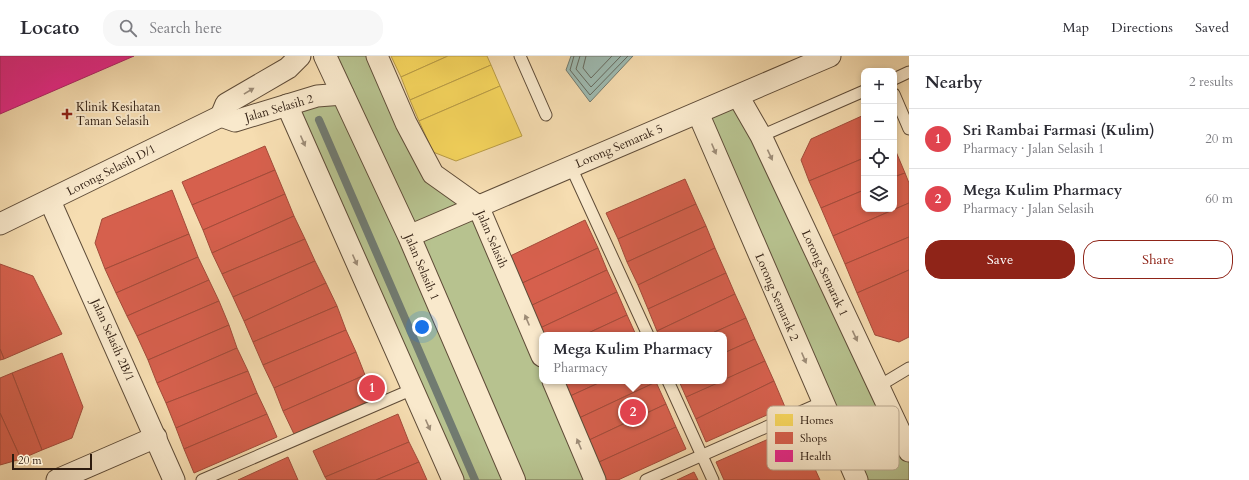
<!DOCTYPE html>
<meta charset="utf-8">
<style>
body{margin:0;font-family:Cardo,serif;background:#f7f7f7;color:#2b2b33}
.controls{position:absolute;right:12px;top:12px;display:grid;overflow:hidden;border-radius:8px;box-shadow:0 2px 6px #0003}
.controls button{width:36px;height:36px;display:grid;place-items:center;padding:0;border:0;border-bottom:1px solid #e1e1e2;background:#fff;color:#2b2b33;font:20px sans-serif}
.scale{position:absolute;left:12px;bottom:10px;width:80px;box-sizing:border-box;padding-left:4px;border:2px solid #2d1b0f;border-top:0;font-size:11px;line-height:14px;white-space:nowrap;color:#2d1b0f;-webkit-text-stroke:3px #f9e9cc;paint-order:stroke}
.you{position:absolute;left:422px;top:271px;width:14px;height:14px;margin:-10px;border:3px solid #fff;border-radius:50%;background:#1a73e8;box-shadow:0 0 0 6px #1a73e833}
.badge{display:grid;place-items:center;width:26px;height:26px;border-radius:50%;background:#8f2418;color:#fff;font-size:13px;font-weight:700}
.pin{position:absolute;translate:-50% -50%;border:2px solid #fff;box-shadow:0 1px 4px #0006}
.popup{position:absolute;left:539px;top:276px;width:188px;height:52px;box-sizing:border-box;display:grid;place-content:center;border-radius:8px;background:#fff;filter:drop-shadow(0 1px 3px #0005);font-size:13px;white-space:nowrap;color:#7c7c81}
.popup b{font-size:15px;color:#2b2b33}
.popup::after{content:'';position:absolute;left:50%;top:100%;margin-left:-8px;border:8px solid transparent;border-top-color:#fff}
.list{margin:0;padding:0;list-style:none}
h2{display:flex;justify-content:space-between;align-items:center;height:52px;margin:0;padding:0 16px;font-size:17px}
h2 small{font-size:13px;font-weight:400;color:#7c7c81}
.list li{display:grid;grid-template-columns:26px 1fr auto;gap:12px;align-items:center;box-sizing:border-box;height:60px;padding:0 16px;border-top:1px solid #e1e1e2}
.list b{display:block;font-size:15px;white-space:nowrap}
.list p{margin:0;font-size:13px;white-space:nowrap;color:#7c7c81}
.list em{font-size:13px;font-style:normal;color:#7c7c81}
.actions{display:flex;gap:8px;padding:12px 16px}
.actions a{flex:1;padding:9px 0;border:1px solid #8f2418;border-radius:16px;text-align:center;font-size:14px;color:#8f2418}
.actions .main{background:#8f2418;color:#fff}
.icon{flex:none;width:22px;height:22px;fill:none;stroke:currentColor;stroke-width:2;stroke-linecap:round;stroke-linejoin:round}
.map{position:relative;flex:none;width:909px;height:424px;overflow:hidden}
header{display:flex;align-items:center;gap:24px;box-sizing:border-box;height:56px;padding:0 20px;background:#fff;border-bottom:1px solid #e1e1e2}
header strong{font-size:19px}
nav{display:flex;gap:22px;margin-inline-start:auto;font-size:14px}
.search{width:280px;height:36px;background:#f7f7f7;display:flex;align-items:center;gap:10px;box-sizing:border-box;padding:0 14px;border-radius:16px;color:#7c7c81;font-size:15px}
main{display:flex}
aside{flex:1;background:#fff}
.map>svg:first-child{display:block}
</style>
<header>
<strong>Locato</strong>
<div class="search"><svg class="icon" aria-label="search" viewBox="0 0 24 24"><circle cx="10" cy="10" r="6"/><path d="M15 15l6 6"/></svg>Search here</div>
<nav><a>Map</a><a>Directions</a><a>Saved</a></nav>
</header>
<main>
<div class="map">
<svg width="909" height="424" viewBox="0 0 909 424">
<rect width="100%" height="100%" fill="#f6ddb1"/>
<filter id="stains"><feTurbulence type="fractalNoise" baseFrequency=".005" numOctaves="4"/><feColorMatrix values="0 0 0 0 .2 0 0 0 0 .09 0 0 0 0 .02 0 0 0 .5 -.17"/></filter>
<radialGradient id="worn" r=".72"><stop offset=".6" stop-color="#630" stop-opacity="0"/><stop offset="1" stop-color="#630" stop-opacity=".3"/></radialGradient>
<g fill="#b7c28f" stroke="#726e4f">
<polygon points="325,0 377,0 433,118 478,150 542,300 542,325 553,325 595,424 453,424 287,49 343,38"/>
<polygon points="738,40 909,395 909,424 857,424 698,57"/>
</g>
<polygon fill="#9ebbb2" stroke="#717b71" points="571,0 633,0 590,46 566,14"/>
<g fill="#f6d55c" stroke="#ba9d45">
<polygon points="391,0 448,0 401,21"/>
<polygon points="448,0 487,0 491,9 410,44 401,21"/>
<polygon points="491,9 500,30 419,65 410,44"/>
<polygon points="500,30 522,80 456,105 433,96 419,65"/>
</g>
<g fill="#d6604d" stroke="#a34b3a">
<polygon points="864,59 864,102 809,125 801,104 811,83"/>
<polygon points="265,90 275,114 192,149 182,126"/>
<polygon points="894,91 905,117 894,121"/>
<polygon points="864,102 864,134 821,152 809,125"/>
<polygon points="275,114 285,138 203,174 192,149"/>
<polygon points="905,117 909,127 909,147 833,180 821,152 864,134 864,153 894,153 894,121"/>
<polygon points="685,123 696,148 618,183 606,157"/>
<polygon points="172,134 189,178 105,213 95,187 102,163"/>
<polygon points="285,138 294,160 212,197 203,174"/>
<polygon points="909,147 909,181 845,208 833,180"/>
<polygon points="696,148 706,170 627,206 618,183"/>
<polygon points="294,160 305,183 222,218 212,197"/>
<polygon points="585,164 598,192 518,229 506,202"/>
<polygon points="706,170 715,192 638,229 627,206"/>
<polygon points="189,178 198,201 116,237 105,213"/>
<polygon points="909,181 909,214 857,237 845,208"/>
<polygon points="305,183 315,205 233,241 222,218"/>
<polygon points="598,192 607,214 528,251 518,229"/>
<polygon points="715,192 726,217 648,253 638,229"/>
<polygon points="198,201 209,224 127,260 116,237"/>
<polygon points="315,205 326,227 244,265 233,241"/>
<polygon points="0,208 33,220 62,278 4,303 0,293"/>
<polygon points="607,214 617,236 538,273 528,251"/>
<polygon points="909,214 909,281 899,286 875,279 857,237"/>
<polygon points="726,217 735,238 657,275 648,253"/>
<polygon points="209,224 219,245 137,280 127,260"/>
<polygon points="326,227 337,250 253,286 244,265"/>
<polygon points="617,236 627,259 584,279 542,279 538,273"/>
<polygon points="735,238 746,262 708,279 659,279 657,275"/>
<polygon points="219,245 229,269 148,304 137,280"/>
<polygon points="337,250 346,274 263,309 253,286"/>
<polygon points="627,259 636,279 584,279"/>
<polygon points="746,262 755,283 724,297 724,279 708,279"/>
<polygon points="229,269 237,292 157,327 148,304"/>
<polygon points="346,274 356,296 274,332 263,309"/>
<polygon points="755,283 765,305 724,324 724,297"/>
<polygon points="237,292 248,315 166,347 157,327"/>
<polygon points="0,293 4,303 0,304"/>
<polygon points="356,296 365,319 283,355 274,332"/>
<polygon points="62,297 83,351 72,382 42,394 12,317"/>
<polygon points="765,305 774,325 696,363 686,341"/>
<polygon points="248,315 257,337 176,372 166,347"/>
<polygon points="12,317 42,394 21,403 0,357 0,322"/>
<polygon points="365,319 376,342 294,378 283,355"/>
<polygon points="560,325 603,325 568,341"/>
<polygon points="603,325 656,325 656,326 577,363 568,341"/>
<polygon points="679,325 722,325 686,341"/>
<polygon points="774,325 785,351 706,386 696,363"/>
<polygon points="656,326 666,348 587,385 577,363"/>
<polygon points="257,337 267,358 184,393 176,372"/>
<polygon points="666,348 676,371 597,407 587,385"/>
<polygon points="0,357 21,403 0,409"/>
<polygon points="267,358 277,381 194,417 184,393"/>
<polygon points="398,358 409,386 325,421 313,395"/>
<polygon points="676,371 686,393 618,424 604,424 597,407"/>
<polygon points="796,371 820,424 724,424 716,406"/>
<polygon points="409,386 419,406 376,424 327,424 325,421"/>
<polygon points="288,401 298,424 238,424"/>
<polygon points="419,406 427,424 376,424"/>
<polygon points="694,416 698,424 677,424"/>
</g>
<polygon fill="#e7298a" stroke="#af2565" points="0,0 134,0 0,58"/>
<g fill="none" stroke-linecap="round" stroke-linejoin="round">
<g stroke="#666b60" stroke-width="1">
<polyline points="574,0 570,14 590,39 628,0"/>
<polyline points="580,0 576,13 591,31 621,0"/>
<polyline points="586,0 583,12 591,22 612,0"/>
</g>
<polyline stroke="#717b71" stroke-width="8" points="319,64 475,424"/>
<defs>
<g id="service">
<polyline points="520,0 546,59"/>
<polyline points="894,23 909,16"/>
<polyline points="894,38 909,73"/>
<polyline points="761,80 864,35"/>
<polyline points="571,111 648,279"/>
<polyline points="668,325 713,424"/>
<polyline points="879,330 909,312"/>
<polyline points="202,424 413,333"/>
<polyline points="646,424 823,346"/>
</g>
<g id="minor">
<polyline points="377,0 406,67 433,118 478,150 542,300"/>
<polyline points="738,40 761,80 909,395"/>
<polyline points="287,49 453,424"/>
<polyline points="698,57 857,424"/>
<polyline points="221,60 235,65 317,40 343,38"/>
<polyline points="221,60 226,48 288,12 300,0"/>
<polyline points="50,145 174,424"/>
<polyline points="0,168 221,60"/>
<polyline points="409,180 830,0"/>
<polyline points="553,325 595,424"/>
<polyline points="57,424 156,381"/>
</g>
<polyline id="tertiary" points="325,0 409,180 514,424"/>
</defs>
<use href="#service" stroke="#5f4c38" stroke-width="13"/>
<use href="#minor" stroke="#5f4c38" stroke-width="23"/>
<use href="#tertiary" stroke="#5f4c38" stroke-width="24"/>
<use href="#service" stroke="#f9e9cc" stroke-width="11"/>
<use href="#minor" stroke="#f9e9cc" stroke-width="21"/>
<use href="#tertiary" stroke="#f9e9cc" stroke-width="22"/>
</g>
<defs><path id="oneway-solid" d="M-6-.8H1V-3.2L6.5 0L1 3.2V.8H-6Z"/></defs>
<g fill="#9d8c77">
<use href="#oneway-solid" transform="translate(249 35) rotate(-31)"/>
<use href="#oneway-solid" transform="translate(303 85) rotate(66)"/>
<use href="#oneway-solid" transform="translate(714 93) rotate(67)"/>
<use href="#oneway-solid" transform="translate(770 99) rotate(65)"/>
<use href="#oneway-solid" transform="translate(355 204) rotate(66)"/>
<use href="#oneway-solid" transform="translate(527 264) rotate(-113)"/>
<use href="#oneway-solid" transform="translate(855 280) rotate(65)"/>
<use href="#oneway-solid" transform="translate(804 302) rotate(67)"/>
<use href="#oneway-solid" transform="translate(428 369) rotate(66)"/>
<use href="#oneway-solid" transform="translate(579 388) rotate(-113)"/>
</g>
<path fill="#8f2418" stroke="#f9e9cc" stroke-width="1.5" d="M65 52h4v4h4v4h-4v4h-4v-4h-4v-4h4z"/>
<g text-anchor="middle" stroke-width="4" stroke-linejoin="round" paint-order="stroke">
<g font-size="12" fill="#2d1b0f" stroke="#f9e9cc" text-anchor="start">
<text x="76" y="55">Klinik Kesihatan<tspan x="76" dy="14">Taman Selasih</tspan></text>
</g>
<g font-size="12" fill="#2d1b0f" stroke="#f9e9cc">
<text transform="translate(279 52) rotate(-16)" y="4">Jalan Selasih 2</text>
<text transform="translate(619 90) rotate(-23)" y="4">Lorong Semarak 5</text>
<text transform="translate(111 114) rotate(-27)" y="4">Lorong Selasih D/1</text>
<text transform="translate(492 183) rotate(67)" y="4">Jalan Selasih</text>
<text transform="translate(422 211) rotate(67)" y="4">Jalan Selasih 1</text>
<text transform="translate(825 217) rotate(65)" y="4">Lorong Semarak 1</text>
<text transform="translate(777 241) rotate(67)" y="4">Lorong Semarak 2</text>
<text transform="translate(113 284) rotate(66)" y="4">Jalan Selasih 2B/1</text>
</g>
</g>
<rect x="767" y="350" width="132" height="64" rx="6" fill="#f9e9cc" stroke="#bcab93" stroke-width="1"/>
<rect x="775" y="358" width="18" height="12" fill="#f6d55c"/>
<rect x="775" y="376" width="18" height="12" fill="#d6604d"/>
<rect x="775" y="394" width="18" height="12" fill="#e7298a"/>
<g font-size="11" fill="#2d1b0f">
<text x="800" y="368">Homes</text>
<text x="800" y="386">Shops</text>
<text x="800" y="404">Health</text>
</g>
<rect width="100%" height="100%" filter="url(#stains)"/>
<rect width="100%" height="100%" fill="url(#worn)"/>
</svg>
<div class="controls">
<button>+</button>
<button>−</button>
<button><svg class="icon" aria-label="locate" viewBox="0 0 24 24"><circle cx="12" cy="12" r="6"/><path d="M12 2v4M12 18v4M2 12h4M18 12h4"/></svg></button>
<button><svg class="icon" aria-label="layers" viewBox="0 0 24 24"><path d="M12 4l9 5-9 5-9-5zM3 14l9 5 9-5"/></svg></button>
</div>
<div class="scale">20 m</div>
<div class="you"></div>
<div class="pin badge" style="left:372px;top:332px;background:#e0444e">1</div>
<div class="pin badge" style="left:633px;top:356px;background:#e0444e">2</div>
<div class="popup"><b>Mega Kulim Pharmacy</b>Pharmacy</div>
</div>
<aside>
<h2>Nearby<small>2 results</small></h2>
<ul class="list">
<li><span class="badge" style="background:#e0444e">1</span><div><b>Sri Rambai Farmasi (Kulim)</b><p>Pharmacy · Jalan Selasih 1</p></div><em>20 m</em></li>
<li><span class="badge" style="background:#e0444e">2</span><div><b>Mega Kulim Pharmacy</b><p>Pharmacy · Jalan Selasih</p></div><em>60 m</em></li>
</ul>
<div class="actions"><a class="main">Save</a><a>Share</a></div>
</aside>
</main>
